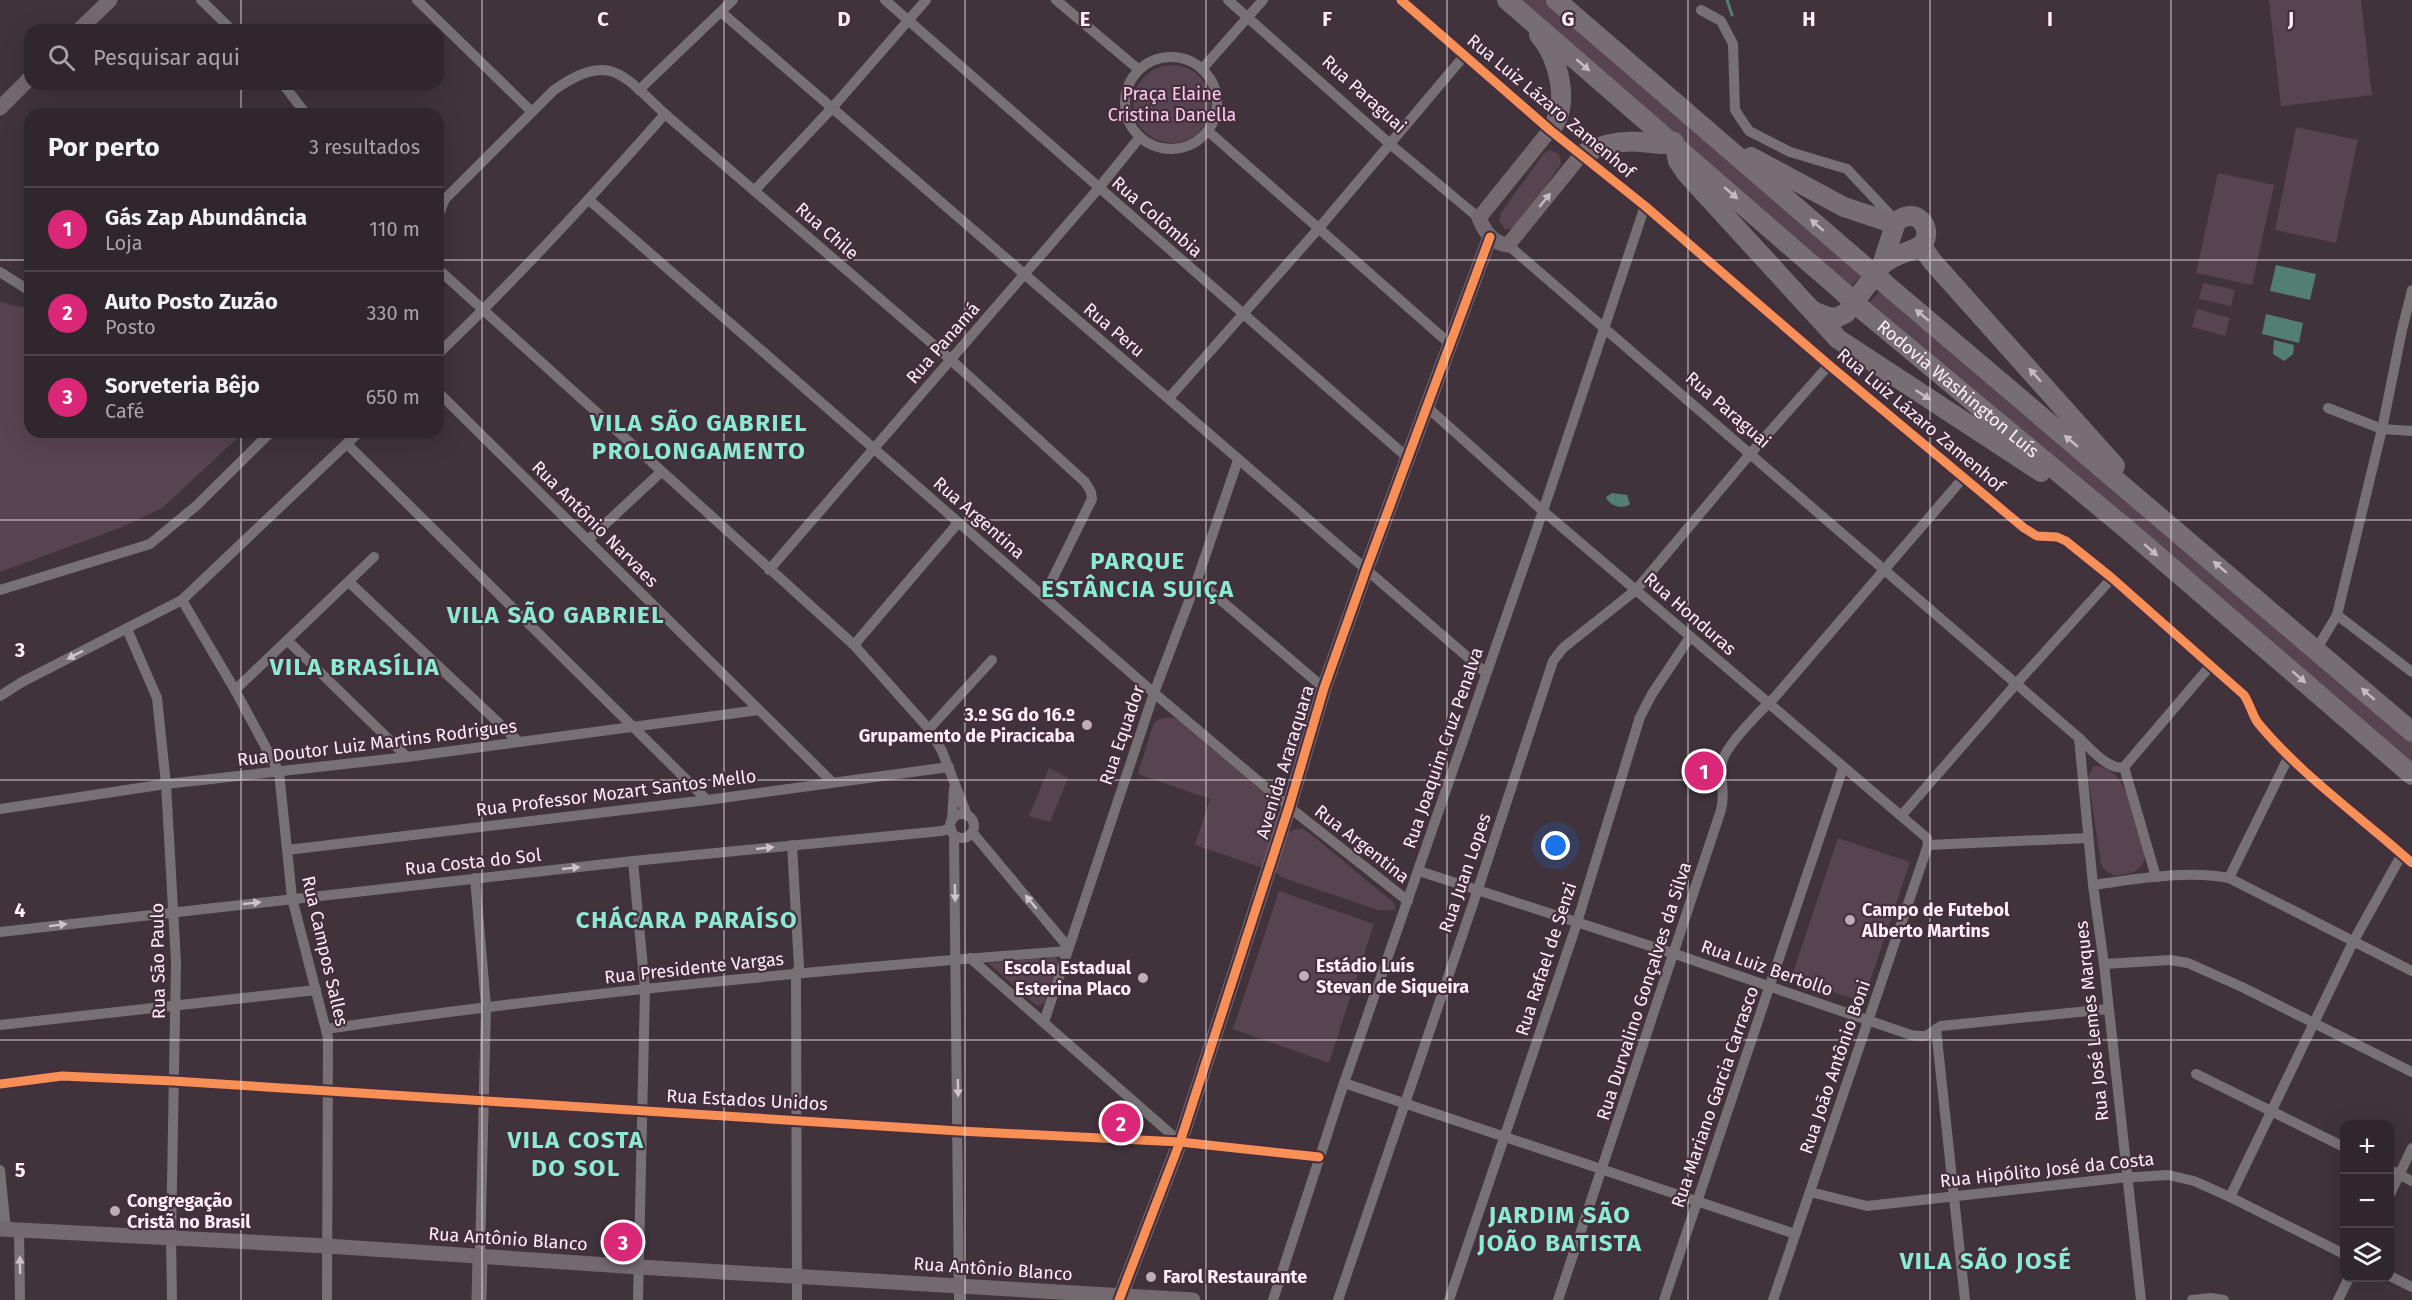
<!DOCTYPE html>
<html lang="pt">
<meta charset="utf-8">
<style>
body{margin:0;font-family:"Fira Sans",sans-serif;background:#382e35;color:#f1f3f6}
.controls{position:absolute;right:18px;bottom:18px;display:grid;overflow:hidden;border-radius:12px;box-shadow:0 6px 24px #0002}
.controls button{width:54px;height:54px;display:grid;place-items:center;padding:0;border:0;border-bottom:2px solid #4b4349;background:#30262d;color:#f1f3f6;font:30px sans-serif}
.you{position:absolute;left:1556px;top:846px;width:21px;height:21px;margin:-15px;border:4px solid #fff;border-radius:50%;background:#1a73e8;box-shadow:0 0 0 9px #1a73e833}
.badge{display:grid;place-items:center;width:39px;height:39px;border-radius:50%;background:#db2777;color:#fff;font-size:20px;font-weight:700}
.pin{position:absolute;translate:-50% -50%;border:3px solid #fff;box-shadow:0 2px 6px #0006}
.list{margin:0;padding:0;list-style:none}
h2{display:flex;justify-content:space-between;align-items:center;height:78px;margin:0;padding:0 24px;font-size:26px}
h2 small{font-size:20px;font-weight:400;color:#a8a5aa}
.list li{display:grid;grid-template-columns:39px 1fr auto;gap:18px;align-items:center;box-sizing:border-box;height:84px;padding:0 24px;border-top:2px solid #4b4349}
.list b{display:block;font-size:22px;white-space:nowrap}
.list p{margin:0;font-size:20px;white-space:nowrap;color:#a8a5aa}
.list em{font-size:20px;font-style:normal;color:#a8a5aa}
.icon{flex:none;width:33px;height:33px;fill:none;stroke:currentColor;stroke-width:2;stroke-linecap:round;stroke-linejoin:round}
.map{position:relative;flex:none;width:2412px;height:1300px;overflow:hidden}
.search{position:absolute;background:#30262d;box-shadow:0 6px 24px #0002;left:24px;top:24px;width:420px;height:66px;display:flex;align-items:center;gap:15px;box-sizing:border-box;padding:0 21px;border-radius:18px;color:#a8a5aa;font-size:22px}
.panel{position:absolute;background:#30262d;box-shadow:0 6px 24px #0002;left:24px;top:108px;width:420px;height:330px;border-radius:18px}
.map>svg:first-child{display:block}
</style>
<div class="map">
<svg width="2412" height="1300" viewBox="0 0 2412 1300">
<rect width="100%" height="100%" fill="#40333c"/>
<g fill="#584451">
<polygon points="1517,0 1546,0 1864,272 1851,287"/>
<polygon points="2269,0 2361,0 2372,95 2281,106"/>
<circle cx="1172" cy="104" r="39"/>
<polygon points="2296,127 2358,140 2336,243 2275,230"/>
<polygon points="1550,150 1559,154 1561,164 1517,227 1513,229 1505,229 1499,220 1501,213 1544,153"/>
<polygon points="2218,173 2274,185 2252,285 2196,273"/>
<polygon points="2203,283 2235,290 2231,306 2199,299"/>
<polygon points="1883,288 2412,739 2412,765 1869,303"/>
<polygon points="0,302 30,309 30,432 244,432 162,508 120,528 0,572"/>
<polygon points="2197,309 2230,318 2225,336 2192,327"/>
<path d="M1168 717 1177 719 1272 800C1286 820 1270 847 1263 868L1195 845 1210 799 1138 774 1153 725 1157 720Z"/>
<path d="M2097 766C2130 770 2138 830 2145 856 2142 874 2129 873 2114 876L2104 869 2101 864 2088 777 2093 767Z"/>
<polygon points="1049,768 1068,778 1050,822 1029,816"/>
<polygon points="1295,829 1304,829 1313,836 1394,903 1396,910 1378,910 1281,877 1275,871 1288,833"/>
<polygon points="1838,838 1910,862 1863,1002 1791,978"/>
<polygon points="1279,891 1374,924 1329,1063 1233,1029"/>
<polygon points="1056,957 1058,962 1044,1003 1037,1006 988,963"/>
</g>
<g fill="#537f73">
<polygon points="2276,265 2316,274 2310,300 2270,291"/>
<polygon points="2266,314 2303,323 2299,343 2262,334"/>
<polygon points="2274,340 2294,345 2293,354 2284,361 2273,354"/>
<path d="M1612 493 1627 495 1630 504C1623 510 1609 506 1606 497Z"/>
</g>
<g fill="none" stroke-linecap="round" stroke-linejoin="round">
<polyline stroke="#537f73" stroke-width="3" points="1727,0 1732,15"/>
<g stroke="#777175" stroke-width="10">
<polyline points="201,0 232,30"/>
<polyline points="417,0 531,111"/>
<polyline points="885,0 1408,458"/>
<polyline points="1056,0 1138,69"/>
<polyline points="1228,0 1390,144 1479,218"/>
<path d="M1401 0 1550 130 1645 206 1829 365 2024 528 2037 536 2057 537 2066 541 2112 578 2244 695C2250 704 2253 717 2258 723 2301 775 2362 818 2412 863"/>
<polyline points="1701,10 1721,21 1733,44 1735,110 1749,131 1790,152 1847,169 1894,219"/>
<polyline points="721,12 1486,673"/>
<circle cx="1171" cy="103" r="46"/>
<polyline points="1202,69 1263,0"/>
<polyline points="283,84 306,114"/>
<polyline points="639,90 733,0"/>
<polyline points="1208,131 1450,344"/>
<polyline points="755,190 833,107 926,0"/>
<polyline points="589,200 1154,693 1289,807 1408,901"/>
<path d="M438 216 445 199 554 90C610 51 622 74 665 114L950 359 1085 482 1091 492 1092 499 1044 596"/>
<path d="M1508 245 2079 738C2090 748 2109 771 2124 767L2156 877"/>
<polyline points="438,269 854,645 929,729 942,751 967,815"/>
<polyline points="0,272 30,291"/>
<path d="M438 354C517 278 592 197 665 114"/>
<polyline points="438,392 831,781"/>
<polyline points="1169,398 1319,228 1464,56"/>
<polyline points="1428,408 1543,511 1927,838 1928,845"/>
<polyline points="2328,408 2382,429 2412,431"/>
<polyline points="347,444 707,800"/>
<polyline points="588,540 661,472"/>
<polyline points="769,570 1098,189 1140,137"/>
<polyline points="1197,580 1324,688"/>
<polyline points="349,582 519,742"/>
<polyline points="0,590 150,544 196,506 271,432"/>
<polyline points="182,600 235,690 279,772 292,898 328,1038 327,1300"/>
<polyline points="2337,615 2412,672"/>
<polyline points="127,629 157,698 166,784 176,962 171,1238 172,1300"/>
<polyline points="288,641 407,757"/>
<polyline points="854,645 958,523"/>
<polyline points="2316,650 2337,615 2382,429 2402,330 2412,290"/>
<polyline points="235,690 374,557"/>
<polyline points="0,696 22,682 182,600 359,432"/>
<polyline points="929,729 992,660"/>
<polyline points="2079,738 2093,885 2104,964 2141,1300"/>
<polyline points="2124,767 2211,665"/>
<polyline points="0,809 166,784 407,757 759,710"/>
<circle cx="962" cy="826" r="12"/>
<polyline points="1901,816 2016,684 2112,578"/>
<polyline points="952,820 954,788"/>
<polyline points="972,832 1068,947"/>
<polyline points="954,835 959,1300"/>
<polyline points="792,845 799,967 796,974 797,1300"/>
<polyline points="1928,845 2088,838"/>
<polyline points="287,850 707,800 949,767"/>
<polyline points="633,861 645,989 638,1300"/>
<path d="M1419 871 1675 954 1911 1035C1929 1038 1927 1035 1941 1026L2108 1009"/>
<polyline points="475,878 486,1006 480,1256"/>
<polyline points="2229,878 2289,756"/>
<path d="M2093 885C2137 879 2184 870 2229 878L2412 971"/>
<polyline points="0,932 633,861 942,831 951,828"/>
<polyline points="970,958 1180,1142"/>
<polyline points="2104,964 2170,960 2188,963 2242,987 2412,1072"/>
<polyline points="1044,1022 1154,693 1197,580 1238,460"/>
<polyline points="0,1025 316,990"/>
<path d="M326 1029C572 993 819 970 1067 951"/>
<polyline points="1936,1029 1965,1300"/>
<polyline points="2196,1074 2344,1147"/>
<polyline points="1344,1083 1795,1234"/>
<polyline points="0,1084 62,1076 173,1081 959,1131 1180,1142 1319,1157"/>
<polyline points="0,1170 6,1230"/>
<polyline points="2390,1170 2412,1181"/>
<polyline points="1810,1192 1867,1206 2119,1178 2168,1175 2194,1181 2230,1197 2344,1254"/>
<polyline points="2390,1194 2412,1148"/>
<polyline points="2230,1197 2353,942 2402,854"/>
<polyline points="19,1230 20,1300"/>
<polyline points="2390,1276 2412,1287"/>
<polyline points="1273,1300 1344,1083 1543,511 1645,206"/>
<polyline points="1338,1300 1478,889 1553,661 1563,648 1636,590 1750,454 1829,365"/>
<polyline points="1449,1300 1574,932 1640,717 1652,694 1690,637"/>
<path d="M1558 1300 1721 810C1726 791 1719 779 1722 763 1724 747 1762 709 1775 697L1964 477"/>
<polyline points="1664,1300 1843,768"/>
<polyline points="1773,1300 1928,845"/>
<polyline points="2192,1300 2211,1298 2224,1300"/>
<polyline points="2338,1300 2349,1278"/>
</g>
<g stroke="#73696f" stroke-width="15">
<polyline points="79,30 110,0"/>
<polyline points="0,108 30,78"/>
<path d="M1550 130 1479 218C1485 232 1492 243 1508 245L1581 155"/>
<polyline points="0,1229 327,1246 639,1267 1193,1300"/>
<polyline points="479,1300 480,1256"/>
<polyline points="1119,1300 1180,1142 1289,807 1324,688 1366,570 1490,237"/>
</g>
<g stroke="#776d74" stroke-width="20">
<polyline points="1507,0 1842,291"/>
<polyline points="1556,0 1861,263"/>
<path d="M1539 35C1559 57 1571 106 1550 130"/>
<path d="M1581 155C1600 145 1620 140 1641 142 1656 143 1658 146 1674 142L1678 161 1686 173 1838 339 2041 472"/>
<polyline points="1751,157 1844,207 1895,224"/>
<polyline points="1921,245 1932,261 2115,466"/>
<polyline points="1883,282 2412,732"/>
<path d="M1813 311 1828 317 1836 318 1846 313 1882 265 1896 222C1913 207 1933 223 1924 243 1913 253 1896 252 1882 265"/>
<path id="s1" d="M1864 311 2129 531 2412 775"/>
</g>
<g stroke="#776d74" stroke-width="20">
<polyline points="1861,263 1883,282"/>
<polyline points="1842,291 1864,311"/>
</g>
<defs>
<g id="cycleway">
<path d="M1401 0 1550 130 1645 206 1829 365 2024 528 2037 536 2057 537 2066 541 2112 578 2244 695C2250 704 2253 717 2258 723 2301 775 2362 818 2412 863"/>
<polyline points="0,1084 62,1076 173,1081 959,1131 1180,1142 1319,1157"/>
<polyline points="1119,1300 1180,1142 1289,807 1324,688 1366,570 1490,237"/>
</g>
</defs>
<use href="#cycleway" stroke="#452e3d" stroke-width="13"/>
<use href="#cycleway" stroke="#f78f57" stroke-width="9"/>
</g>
<defs><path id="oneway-solid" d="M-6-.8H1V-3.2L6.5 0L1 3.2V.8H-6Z" transform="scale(1.5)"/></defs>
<g fill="#c8bac3">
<use href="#oneway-solid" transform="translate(1583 65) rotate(41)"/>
<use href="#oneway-solid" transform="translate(1731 193) rotate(41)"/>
<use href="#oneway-solid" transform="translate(1817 225) rotate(-139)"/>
<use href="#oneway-solid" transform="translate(1922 315) rotate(-140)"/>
<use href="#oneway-solid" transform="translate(2035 375) rotate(-132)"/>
<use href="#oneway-solid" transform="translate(1923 395) rotate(33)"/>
<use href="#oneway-solid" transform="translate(2071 441) rotate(-140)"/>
<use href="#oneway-solid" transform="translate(2151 550) rotate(41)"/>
<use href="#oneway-solid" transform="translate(2220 567) rotate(-139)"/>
<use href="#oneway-solid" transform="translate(2299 677) rotate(41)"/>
<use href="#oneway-solid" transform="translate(2368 694) rotate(-139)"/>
</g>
<use fill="#c6b9c1" href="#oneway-solid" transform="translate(1545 200) rotate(-51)"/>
<g fill="#cfc2ca">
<use href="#oneway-solid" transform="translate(75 655) rotate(153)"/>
<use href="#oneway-solid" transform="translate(765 848) rotate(-6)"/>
<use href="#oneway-solid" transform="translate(571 868) rotate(-6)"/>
<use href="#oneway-solid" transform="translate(955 893) rotate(89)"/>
<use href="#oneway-solid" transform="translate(1031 902) rotate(-130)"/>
<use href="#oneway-solid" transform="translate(252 903) rotate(-6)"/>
<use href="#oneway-solid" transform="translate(58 925) rotate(-7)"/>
<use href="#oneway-solid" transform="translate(958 1088) rotate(89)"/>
<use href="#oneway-solid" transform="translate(20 1265) rotate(-91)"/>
</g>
<path fill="none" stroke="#feeef8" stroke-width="1.5" stroke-opacity="0.55" d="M241 0V30M482 0V1300M724 0V1300M965 0V1300M1206 0V1300M1447 0V1300M1688 0V1300M1930 0V1300M2171 0V1300M241 84V114M0 260H30M438 260H2412M241 432V1300M0 520H2412M0 780H2412M0 1040H2412"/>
<g fill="#bcadb6" stroke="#452e3d" stroke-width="2">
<circle cx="1087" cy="725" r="6"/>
<circle cx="1850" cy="920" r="6"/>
<circle cx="1304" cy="976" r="6"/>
<circle cx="1143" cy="978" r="6"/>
<circle cx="115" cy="1211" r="6"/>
<circle cx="1151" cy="1277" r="6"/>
</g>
<g text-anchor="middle" stroke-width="4.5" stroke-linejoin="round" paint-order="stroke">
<g font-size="18" fill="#fecbeb" stroke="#452e3d">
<text x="1172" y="100">Praça Elaine<tspan x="1172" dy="21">Cristina Danella</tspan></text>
</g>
<g font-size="18" fill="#feeef8" stroke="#452e3d">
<text transform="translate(1364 94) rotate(42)" y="6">Rua Paraguai</text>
<text transform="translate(1551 106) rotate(40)" y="6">Rua Luiz Lázaro Zamenhof</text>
<text transform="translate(1157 217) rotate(41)" y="6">Rua Colômbia</text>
<text transform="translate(827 231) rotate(41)" y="6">Rua Chile</text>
<text transform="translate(1114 330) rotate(40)" y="6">Rua Peru</text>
<text transform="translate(943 343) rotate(-49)" y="6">Rua Panamá</text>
<text dy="6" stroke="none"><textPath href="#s1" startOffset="122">Rodovia Washington Luís</textPath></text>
<text transform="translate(1728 410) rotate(41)" y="6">Rua Paraguai</text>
<text transform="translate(1921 420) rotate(40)" y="6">Rua Luiz Lázaro Zamenhof</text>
<text transform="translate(979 518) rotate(41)" y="6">Rua Argentina</text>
<text transform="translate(595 524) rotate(45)" y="6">Rua Antônio Narvaes</text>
<text transform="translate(1690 614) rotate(41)" y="6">Rua Honduras</text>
<text transform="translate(1122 735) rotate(-71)" y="6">Rua Equador</text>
<text transform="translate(377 743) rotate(-7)" y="6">Rua Doutor Luiz Martins Rodrigues</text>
<text transform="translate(1443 748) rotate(-71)" y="6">Rua Joaquim Cruz Penalva</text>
<text transform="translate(1285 762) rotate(-73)" y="6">Avenida Araraquara</text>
<text transform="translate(616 793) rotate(-7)" y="6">Rua Professor Mozart Santos Mello</text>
<text transform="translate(1362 844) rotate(38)" y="6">Rua Argentina</text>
<text transform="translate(473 862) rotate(-6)" y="6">Rua Costa do Sol</text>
<text transform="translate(1465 873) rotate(-71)" y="6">Rua Juan Lopes</text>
<text transform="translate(325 951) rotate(77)" y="6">Rua Campos Salles</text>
<text transform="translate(1546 959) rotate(-72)" y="6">Rua Rafael de Senzi</text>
<text transform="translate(158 961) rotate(-91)" y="6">Rua São Paulo</text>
<text transform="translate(694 968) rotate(-6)" y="6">Rua Presidente Vargas</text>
<text transform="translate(1767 968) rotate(19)" y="6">Rua Luiz Bertollo</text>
<text transform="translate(1644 991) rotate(-72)" y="6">Rua Durvalino Gonçalves da Silva</text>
<text transform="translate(2092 1021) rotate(-96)" y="6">Rua José Lemes Marques</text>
<text transform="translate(1835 1067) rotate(-71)" y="6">Rua João Antônio Boni</text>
<text transform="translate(1715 1097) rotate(-71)" y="6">Rua Mariano Garcia Carrasco</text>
<text transform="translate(747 1100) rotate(3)" y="6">Rua Estados Unidos</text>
<text transform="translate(2047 1170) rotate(-6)" y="6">Rua Hipólito José da Costa</text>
<text transform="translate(508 1239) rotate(4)" y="6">Rua Antônio Blanco</text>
<text transform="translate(993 1269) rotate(4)" y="6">Rua Antônio Blanco</text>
</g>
<g font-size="18" font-weight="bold" fill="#feeef8" stroke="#452e3d" text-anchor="start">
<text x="1075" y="721" text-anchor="end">3.º SG do 16.º<tspan x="1075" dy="21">Grupamento de Piracicaba</tspan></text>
<text x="1862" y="916">Campo de Futebol<tspan x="1862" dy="21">Alberto Martins</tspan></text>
<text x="1316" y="972">Estádio Luís<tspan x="1316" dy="21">Stevan de Siqueira</tspan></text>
<text x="1131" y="974" text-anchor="end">Escola Estadual<tspan x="1131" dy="21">Esterina Placo</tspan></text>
<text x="127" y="1207">Congregação<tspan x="127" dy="21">Cristã no Brasil</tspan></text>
<text x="1163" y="1283">Farol Restaurante</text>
</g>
<g font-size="24" font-weight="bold" letter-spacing="1.5" fill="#8aebd1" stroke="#452e3d">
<text x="699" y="431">VILA SÃO GABRIEL<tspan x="699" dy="28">PROLONGAMENTO</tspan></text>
<text x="1138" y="569">PARQUE<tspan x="1138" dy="28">ESTÂNCIA SUIÇA</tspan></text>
<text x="556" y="623">VILA SÃO GABRIEL</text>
<text x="355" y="675">VILA BRASÍLIA</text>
<text x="687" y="928">CHÁCARA PARAÍSO</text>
<text x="576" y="1148">VILA COSTA<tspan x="576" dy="28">DO SOL</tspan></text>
<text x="1560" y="1223">JARDIM SÃO<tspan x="1560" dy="28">JOÃO BATISTA</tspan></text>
<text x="1986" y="1269">VILA SÃO JOSÉ</text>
</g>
</g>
<g font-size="20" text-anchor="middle" font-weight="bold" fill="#feeef8" stroke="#452e3d" stroke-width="4.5" stroke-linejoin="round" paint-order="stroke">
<text x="603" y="26">C</text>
<text x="844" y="26">D</text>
<text x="1085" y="26">E</text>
<text x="1327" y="26">F</text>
<text x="1568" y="26">G</text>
<text x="1809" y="26">H</text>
<text x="2050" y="26">I</text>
<text x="2291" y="26">J</text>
<text x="20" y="657">3</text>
<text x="20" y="917">4</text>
<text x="20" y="1177">5</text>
</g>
</svg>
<div class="controls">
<button>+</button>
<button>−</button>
<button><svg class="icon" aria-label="layers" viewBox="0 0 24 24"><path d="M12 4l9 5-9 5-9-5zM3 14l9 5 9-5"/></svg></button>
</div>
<div class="you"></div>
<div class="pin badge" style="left:1704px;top:771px">1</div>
<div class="pin badge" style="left:1121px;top:1123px">2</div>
<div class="pin badge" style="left:623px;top:1242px">3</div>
<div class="search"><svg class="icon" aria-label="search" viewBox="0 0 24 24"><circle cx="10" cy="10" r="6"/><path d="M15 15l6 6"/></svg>Pesquisar aqui</div>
<section class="panel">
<h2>Por perto<small>3 resultados</small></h2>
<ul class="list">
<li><span class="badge">1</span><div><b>Gás Zap Abundância</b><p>Loja</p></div><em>110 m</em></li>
<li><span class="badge">2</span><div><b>Auto Posto Zuzão</b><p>Posto</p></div><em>330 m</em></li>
<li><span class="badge">3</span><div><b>Sorveteria Bêjo</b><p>Café</p></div><em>650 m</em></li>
</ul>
</section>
</div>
